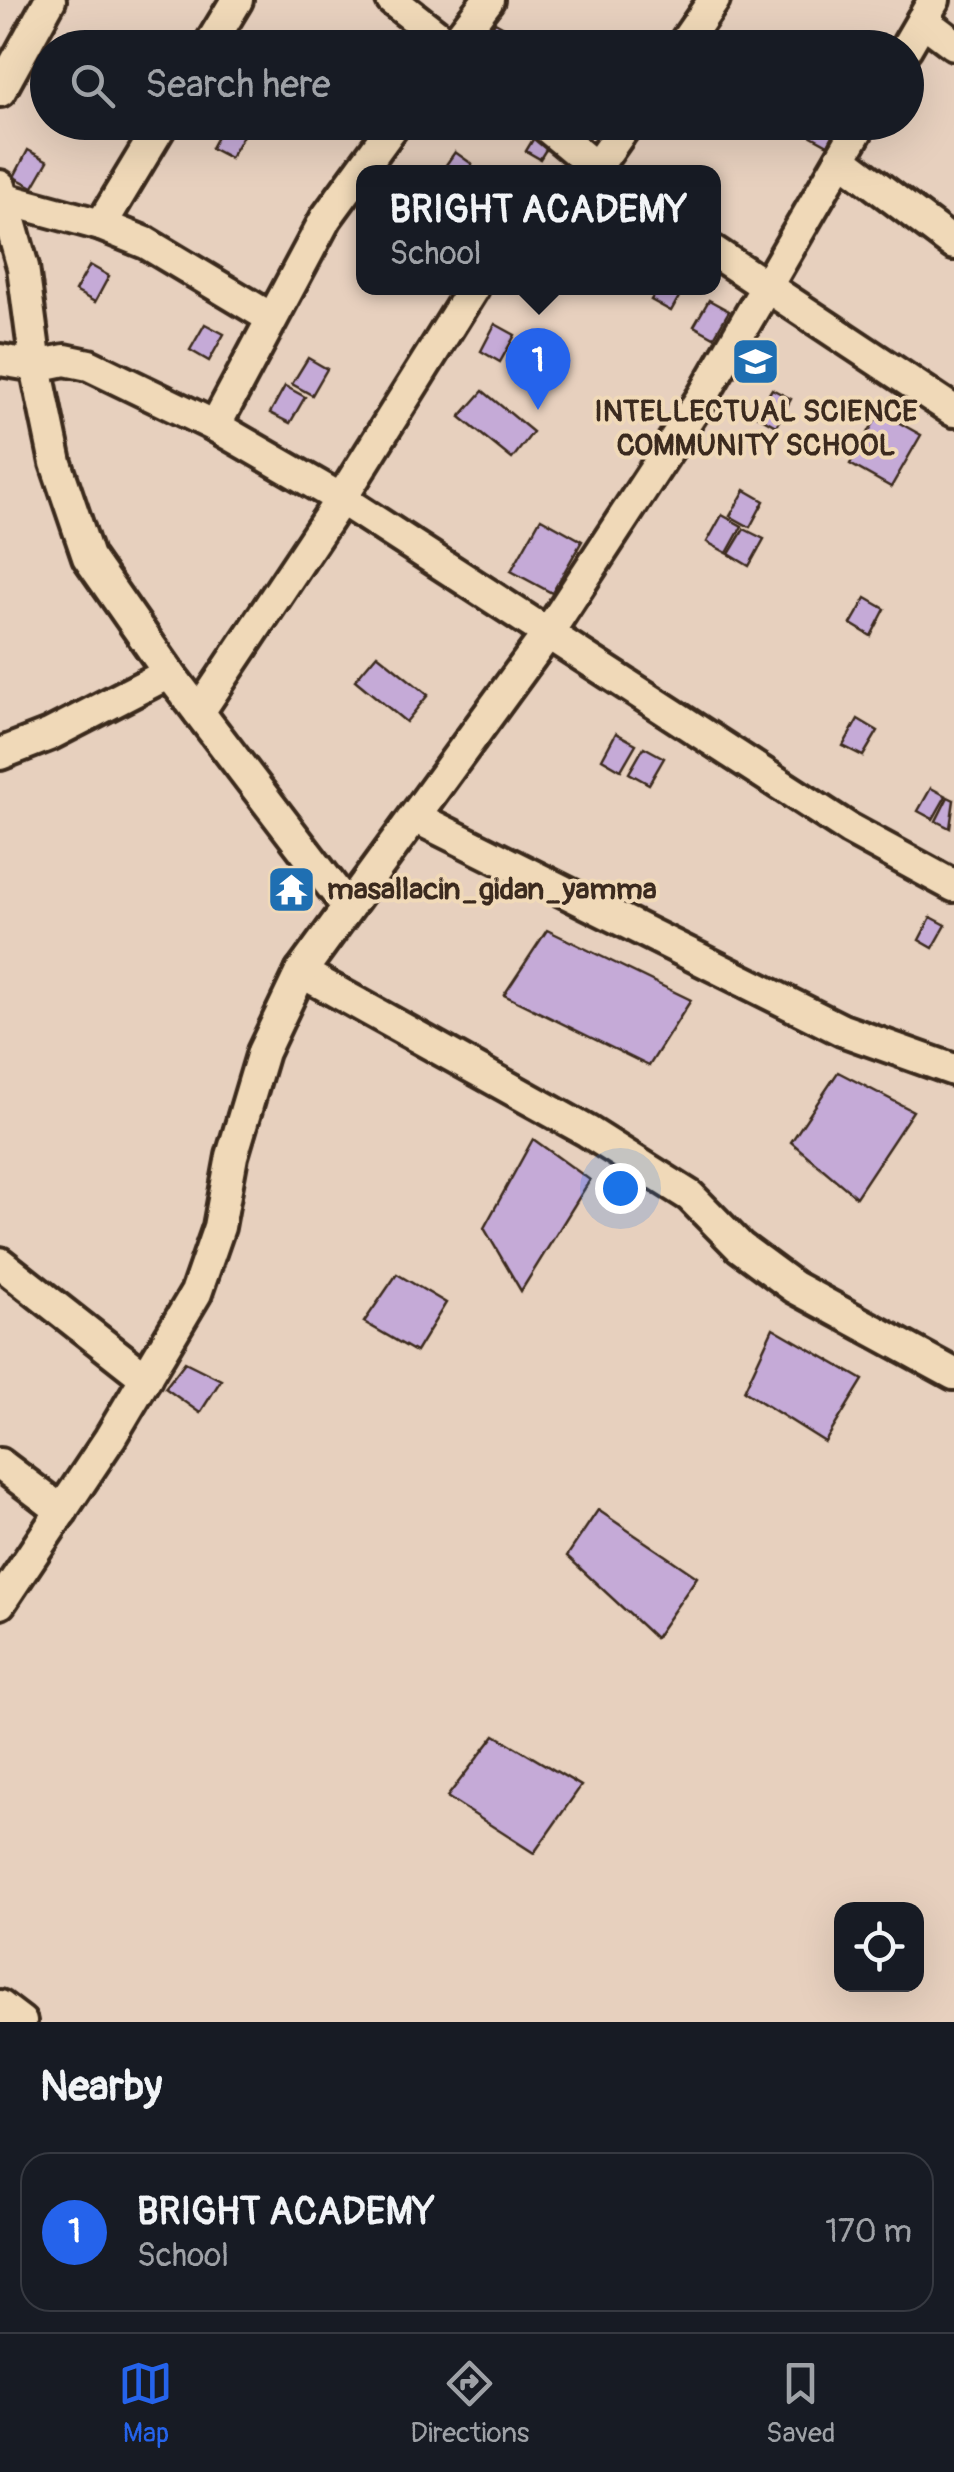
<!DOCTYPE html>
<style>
body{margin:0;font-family:Pangolin,sans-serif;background:#242831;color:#f1f3f6}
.controls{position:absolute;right:30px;bottom:30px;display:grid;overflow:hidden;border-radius:20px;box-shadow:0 10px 40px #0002}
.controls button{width:90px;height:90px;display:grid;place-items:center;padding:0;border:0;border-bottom:2px solid #363941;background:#171b24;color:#f1f3f6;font:50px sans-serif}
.you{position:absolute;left:620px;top:1188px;width:35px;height:35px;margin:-25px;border:8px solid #fff;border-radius:50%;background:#1a73e8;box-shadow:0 0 0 15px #1a73e833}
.badge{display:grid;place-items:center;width:65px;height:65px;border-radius:50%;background:#2563eb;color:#fff;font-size:32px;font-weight:700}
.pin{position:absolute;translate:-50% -82px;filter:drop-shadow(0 2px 5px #0008)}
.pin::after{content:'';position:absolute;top:52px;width:35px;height:30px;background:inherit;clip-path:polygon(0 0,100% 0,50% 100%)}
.popup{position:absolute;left:356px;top:165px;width:365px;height:130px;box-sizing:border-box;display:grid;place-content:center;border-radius:20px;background:#171b24;filter:drop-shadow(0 2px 8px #0005);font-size:32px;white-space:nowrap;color:#9ea1a6}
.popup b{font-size:38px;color:#f1f3f6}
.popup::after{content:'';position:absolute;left:50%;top:100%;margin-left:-20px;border:20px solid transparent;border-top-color:#171b24}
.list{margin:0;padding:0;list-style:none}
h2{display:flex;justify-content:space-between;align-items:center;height:130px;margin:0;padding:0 40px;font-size:42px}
h2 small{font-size:32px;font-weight:400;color:#9ea1a6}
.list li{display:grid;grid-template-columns:65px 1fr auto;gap:30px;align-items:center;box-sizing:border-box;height:160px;margin:0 20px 20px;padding:0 20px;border:2px solid #363941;border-radius:30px}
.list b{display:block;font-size:38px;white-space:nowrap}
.list p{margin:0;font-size:32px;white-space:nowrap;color:#9ea1a6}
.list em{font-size:32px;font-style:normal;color:#9ea1a6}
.icon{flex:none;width:55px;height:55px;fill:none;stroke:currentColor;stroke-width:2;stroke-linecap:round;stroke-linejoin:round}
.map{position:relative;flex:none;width:954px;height:2022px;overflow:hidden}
.search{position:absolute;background:#171b24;box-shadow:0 10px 40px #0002;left:30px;right:30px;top:30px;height:110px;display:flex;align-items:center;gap:25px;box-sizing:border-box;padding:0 35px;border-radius:55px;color:#9ea1a6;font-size:38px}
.sheet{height:310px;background:#171b24}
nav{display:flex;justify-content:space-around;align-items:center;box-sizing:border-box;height:140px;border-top:2px solid #363941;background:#171b24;font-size:28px;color:#9ea1a6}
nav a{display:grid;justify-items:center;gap:5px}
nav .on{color:#2563eb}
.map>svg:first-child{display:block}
</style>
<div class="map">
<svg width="954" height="2022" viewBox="0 0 954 2022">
<rect width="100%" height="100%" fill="#e7d0be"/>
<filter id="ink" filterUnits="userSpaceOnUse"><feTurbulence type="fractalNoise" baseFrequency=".01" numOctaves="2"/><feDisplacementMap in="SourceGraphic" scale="20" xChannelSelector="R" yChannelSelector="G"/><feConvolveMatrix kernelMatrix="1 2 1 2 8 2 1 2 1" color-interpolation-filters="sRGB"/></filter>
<g filter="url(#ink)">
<g fill="#c5aad7" stroke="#3b2a1e" stroke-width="2.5">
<polygon points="495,22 515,33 507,48 481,48"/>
<polygon points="225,122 245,132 230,158 211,148"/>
<polygon points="786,122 840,122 828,145"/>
<polygon points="538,131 552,140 540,159 526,151"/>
<polygon points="28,150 48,161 33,187 14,177"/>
<polygon points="455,152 472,164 466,172 441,172"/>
<polygon points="90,265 109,276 95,302 75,291"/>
<polygon points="658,288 684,288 671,311 651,300"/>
<polygon points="709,300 729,311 714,337 694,326"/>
<polygon points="205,324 224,334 209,361 190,350"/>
<polygon points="495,324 515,335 500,362 481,351"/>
<polygon points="308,358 327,369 312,395 292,384"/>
<polygon points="285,386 305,397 290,423 270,413"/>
<polygon points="772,389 791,399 776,426 756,415"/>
<polygon points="483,391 533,432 512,459 460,417"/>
<polygon points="880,412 921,435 891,487 850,464"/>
<polygon points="745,490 764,501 750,527 730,516"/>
<polygon points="722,515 742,526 727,553 707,542"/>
<polygon points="541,518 582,541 552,593 511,571"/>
<polygon points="744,529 764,539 749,566 729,554"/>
<polygon points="866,598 885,609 871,636 851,624"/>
<polygon points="377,654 428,695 406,722 355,680"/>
<polygon points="858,719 878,731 863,756 843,746"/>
<polygon points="616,733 636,744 621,770 602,759"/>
<polygon points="644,747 664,758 649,784 629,773"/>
<polygon points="931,788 946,796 933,819 918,811"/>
<polygon points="948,797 954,800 950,828 936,821"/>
<polygon points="931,917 946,925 933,948 919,940"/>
<polygon points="547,930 691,1000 649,1066 504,995"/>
<polygon points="838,1072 913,1111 856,1197 791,1142"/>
<polygon points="533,1139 590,1180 521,1291 484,1228"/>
<polygon points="397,1274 446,1303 416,1352 364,1322"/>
<polygon points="773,1328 863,1380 825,1442 744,1391"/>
<polygon points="185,1362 221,1380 200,1413 165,1388"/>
<polygon points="598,1510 697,1577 655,1638 567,1556"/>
<polygon points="495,1735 581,1786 534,1853 447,1797"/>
</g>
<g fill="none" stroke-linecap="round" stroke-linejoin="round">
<defs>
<g id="minor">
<polyline points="392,0 453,48"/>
<polyline points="922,20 954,44"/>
<polyline points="208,48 237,0"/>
<polyline points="451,48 488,0"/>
<polyline points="681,48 714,0"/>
<polyline points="906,48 934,0"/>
<polyline points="0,91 50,0"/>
<polyline points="541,122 601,172"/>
<polyline points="841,159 954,244"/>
<polyline points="595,169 628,122"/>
<polyline points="0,186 23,267 36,366 56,463 88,557 169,673 346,905"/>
<polyline points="5,199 101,225 146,243 271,318"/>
<polyline points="101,225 163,122"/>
<polyline points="713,251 954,411"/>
<polyline points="0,360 36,366 65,360 89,365 215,426 341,499 849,829 954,886"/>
<polyline points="215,426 326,218 396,122"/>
<polyline points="199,712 341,499 473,288"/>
<polyline points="0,754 49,735 169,673"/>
<polyline points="415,817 842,1030 954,1070"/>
<polyline points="301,972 587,1131 690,1196 740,1247 794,1287 954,1374"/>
<polyline points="0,1263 146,1378"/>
<polyline points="0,1464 62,1511"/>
<polyline points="0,1603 110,1438 196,1293 219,1227 232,1156 263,1052 301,972 546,636 703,396 862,122"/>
<polyline points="0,2006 21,2022"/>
</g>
</defs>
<use href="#minor" stroke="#3b2a1e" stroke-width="38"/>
<use href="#minor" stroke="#f0d9b8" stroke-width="30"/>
</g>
</g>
<defs>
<symbol id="school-square" viewBox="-11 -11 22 22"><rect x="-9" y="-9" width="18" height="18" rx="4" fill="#1f6fb2" stroke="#f0d9b8"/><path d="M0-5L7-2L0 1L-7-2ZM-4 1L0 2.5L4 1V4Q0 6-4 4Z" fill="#fff"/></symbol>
<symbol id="temple-square" viewBox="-11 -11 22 22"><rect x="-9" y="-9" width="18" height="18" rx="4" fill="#1f6fb2" stroke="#f0d9b8"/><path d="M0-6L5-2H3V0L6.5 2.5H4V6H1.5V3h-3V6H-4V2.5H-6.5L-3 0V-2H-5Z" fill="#fff"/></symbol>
</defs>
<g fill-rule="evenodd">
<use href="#school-square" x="728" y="334" width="55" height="55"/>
<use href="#temple-square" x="264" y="862" width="55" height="55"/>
</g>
<g text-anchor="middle" stroke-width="8" stroke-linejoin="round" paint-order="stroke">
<g font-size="30" font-weight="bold" fill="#3b2a1e" stroke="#f0d9b8">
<text x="756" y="421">INTELLECTUAL SCIENCE<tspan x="756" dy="34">COMMUNITY SCHOOL</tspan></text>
<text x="327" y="899" text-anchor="start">masallacin_gidan_yamma</text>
</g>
</g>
</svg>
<div class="controls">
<button><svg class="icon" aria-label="locate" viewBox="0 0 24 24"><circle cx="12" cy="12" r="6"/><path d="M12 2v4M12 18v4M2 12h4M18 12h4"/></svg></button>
</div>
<div class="you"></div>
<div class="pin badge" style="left:538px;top:410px">1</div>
<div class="popup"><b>BRIGHT ACADEMY</b>School</div>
<div class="search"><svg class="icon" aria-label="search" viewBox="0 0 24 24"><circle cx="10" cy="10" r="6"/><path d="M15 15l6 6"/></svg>Search here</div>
</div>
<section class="sheet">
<h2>Nearby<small></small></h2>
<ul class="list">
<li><span class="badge">1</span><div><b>BRIGHT ACADEMY</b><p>School</p></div><em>170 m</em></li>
</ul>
</section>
<nav>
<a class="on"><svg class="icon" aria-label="map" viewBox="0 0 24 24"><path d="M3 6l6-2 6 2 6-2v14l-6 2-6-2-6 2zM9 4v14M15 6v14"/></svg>Map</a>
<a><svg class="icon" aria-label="directions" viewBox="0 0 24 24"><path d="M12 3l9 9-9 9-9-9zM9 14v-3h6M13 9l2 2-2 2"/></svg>Directions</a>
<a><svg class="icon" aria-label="saved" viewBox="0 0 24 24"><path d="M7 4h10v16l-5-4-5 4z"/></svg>Saved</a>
</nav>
